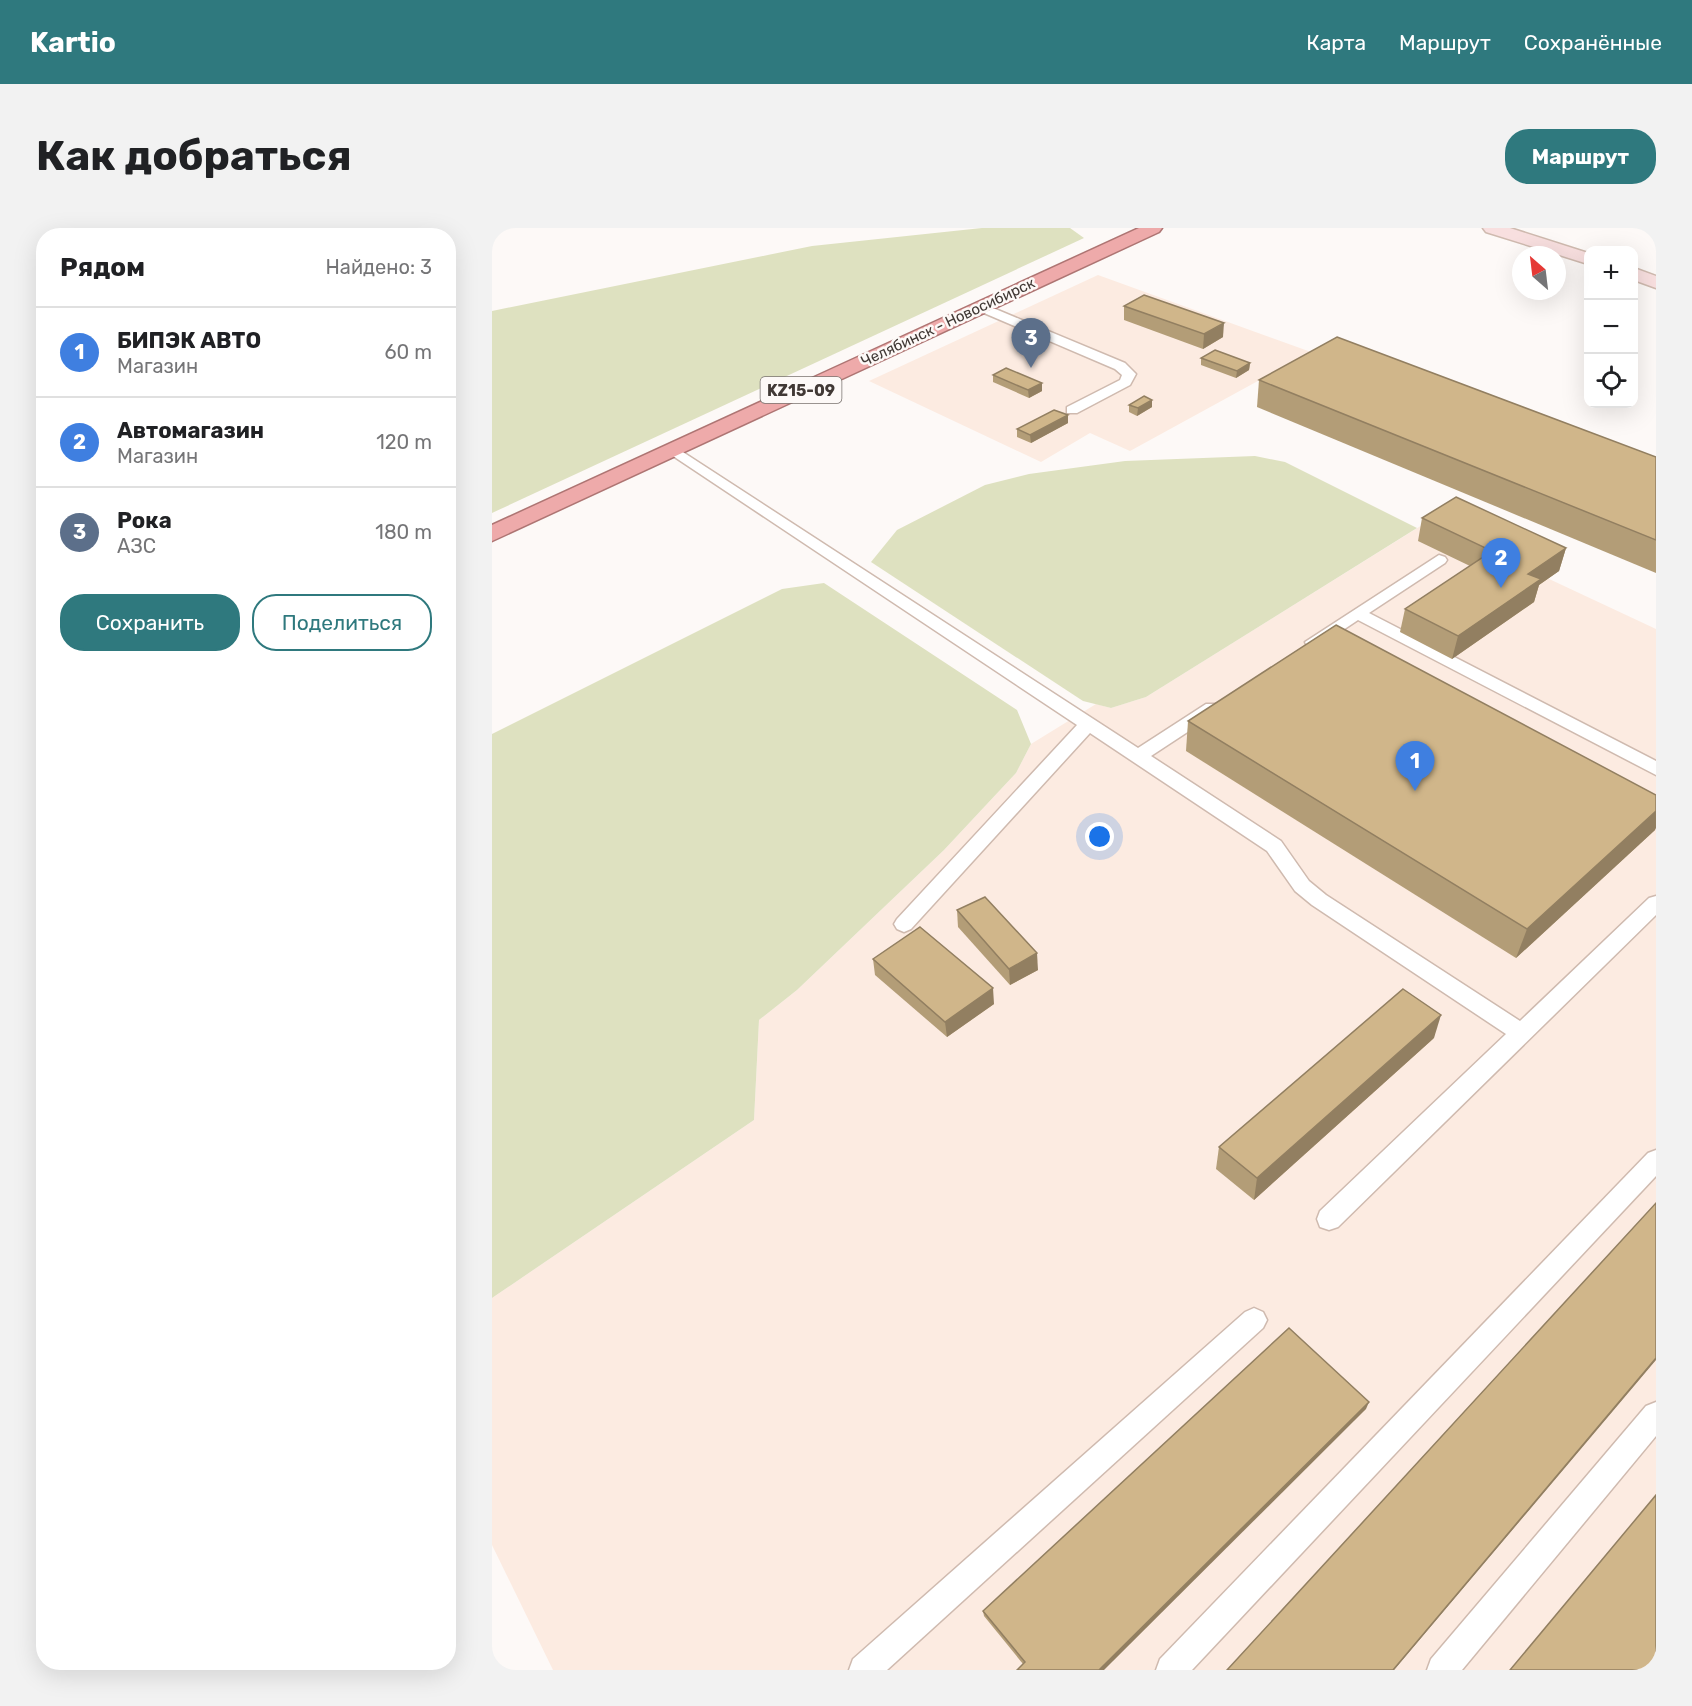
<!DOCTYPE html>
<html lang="ru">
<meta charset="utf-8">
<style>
body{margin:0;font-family:Rubik,sans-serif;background:#f2f2f2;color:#202124}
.controls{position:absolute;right:18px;top:18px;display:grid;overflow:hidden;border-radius:12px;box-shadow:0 6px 24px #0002}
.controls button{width:54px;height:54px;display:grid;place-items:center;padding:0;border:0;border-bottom:2px solid #e0e0e0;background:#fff;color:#202124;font:30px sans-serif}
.compass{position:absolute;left:1020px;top:18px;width:54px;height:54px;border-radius:50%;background:#fff;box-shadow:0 6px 24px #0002;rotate:332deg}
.you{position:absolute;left:608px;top:609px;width:21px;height:21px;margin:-15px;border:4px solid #fff;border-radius:50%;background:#1a73e8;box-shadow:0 0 0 9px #1a73e833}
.badge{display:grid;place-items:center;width:39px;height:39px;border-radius:50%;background:#2f797e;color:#fff;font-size:20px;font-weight:700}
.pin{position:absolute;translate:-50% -50px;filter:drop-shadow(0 2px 3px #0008)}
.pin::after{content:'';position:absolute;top:32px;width:21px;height:18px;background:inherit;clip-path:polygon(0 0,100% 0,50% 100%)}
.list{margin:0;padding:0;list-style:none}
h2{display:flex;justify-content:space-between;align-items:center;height:78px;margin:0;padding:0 24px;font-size:26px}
h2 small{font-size:20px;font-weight:400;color:#757577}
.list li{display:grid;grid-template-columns:39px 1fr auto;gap:18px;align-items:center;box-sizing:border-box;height:90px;padding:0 24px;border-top:2px solid #e0e0e0}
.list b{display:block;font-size:22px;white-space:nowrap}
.list p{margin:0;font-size:20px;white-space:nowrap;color:#757577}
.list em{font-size:20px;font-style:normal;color:#757577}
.actions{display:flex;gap:12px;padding:18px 24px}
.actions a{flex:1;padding:14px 0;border:2px solid #2f797e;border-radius:24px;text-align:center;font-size:21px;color:#2f797e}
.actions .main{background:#2f797e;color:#fff}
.icon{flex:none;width:33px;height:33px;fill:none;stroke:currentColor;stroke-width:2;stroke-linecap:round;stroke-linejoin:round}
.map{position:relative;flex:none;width:1164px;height:1442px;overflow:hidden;border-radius:24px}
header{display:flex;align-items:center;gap:36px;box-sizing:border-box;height:84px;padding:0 30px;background:#2f797e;color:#fff}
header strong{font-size:28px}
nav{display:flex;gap:33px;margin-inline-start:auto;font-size:21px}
.intro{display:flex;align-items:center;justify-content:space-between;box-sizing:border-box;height:144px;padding:0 36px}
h1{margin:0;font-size:42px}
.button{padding:15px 27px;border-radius:24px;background:#2f797e;color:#fff;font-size:21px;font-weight:700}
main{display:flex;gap:36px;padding:0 36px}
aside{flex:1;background:#fff;border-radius:24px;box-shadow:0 6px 24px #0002}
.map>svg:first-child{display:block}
</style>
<header>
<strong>Kartio</strong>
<nav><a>Карта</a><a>Маршрут</a><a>Сохранённые</a></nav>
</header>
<div class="intro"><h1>Как добраться</h1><a class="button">Маршрут</a></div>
<main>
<aside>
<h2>Рядом<small>Найдено: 3</small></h2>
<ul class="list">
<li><span class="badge" style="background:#3f7fe0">1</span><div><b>БИПЭК АВТО</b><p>Магазин</p></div><em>60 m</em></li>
<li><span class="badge" style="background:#3f7fe0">2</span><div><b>Автомагазин</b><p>Магазин</p></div><em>120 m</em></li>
<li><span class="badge" style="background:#5c6f8a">3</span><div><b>Рока</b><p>АЗС</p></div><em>180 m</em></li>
</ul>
<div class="actions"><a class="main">Сохранить</a><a>Поделиться</a></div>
</aside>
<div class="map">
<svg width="1164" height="1442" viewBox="0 0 1164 1442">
<rect width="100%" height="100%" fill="#fdf9f7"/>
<g fill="#fcebe1">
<polygon points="606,47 819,124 638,223 598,205 549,234 377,153"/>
<polygon points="935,294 1164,401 1164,1442 61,1442 0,1317 0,1070 262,892 267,792 305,762 452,622 524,545 539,516 604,476 619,480 654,469"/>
</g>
<g fill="#dee1c0">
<polygon points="490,0 578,0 592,10 0,285 0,83 320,18"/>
<polygon points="763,228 793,234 925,300 654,469 619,480 591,473 379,334 405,302 493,257 537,246 633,233"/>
<polygon points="332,355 525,482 539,516 524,545 452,622 305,762 267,792 262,892 0,1070 0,506 290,361"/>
</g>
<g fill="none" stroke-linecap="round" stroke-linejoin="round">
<defs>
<g id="service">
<polygon points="489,75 633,135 644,146 638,157 585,185 575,185 575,179 628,152 630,147 623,141 485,82 485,76"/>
<polygon points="180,217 646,520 714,476 726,476 729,480 726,484 659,528 789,613 817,653 834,667 1028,793 1157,670 1164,668 1164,687 846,999 837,1002 828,999 825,991 828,983 1014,806 820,677 803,663 775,623 598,505 419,701 412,704 405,701 402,696 405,691 585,497 175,224 175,218"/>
<polygon points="947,327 953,329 955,332 953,335 877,385 1164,533 1164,547 866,392 827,418 815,418 813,414"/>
<polygon points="1164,922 1164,948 700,1442 664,1442 668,1431 1156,925"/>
<polygon points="762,1080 771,1084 775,1092 771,1100 395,1442 357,1442 361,1431 753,1084"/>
<polygon points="1164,1174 1164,1208 970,1442 935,1442 939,1431 1154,1178"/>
</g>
<g id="secondary">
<polygon points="991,0 1018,0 1096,25 1096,36 994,4"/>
<polygon points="1142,40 1164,48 1164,60 1142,52"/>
</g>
<polygon id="trunk" points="647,0 670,0 667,4 0,313 0,297"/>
</defs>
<use href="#service" stroke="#cfbaaf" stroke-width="3"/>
<use href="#secondary" stroke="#cfbaaf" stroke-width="3"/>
<use href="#trunk" stroke="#ae7573" stroke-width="3"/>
<use href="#service" fill="#fff" fill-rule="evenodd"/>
<use href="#secondary" fill="#f8dfdf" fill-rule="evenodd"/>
<use href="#trunk" fill="#eaa" fill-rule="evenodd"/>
</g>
<g fill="#b39d77">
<polygon points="632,78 731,109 711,121 632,92"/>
<polygon points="709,130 758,135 757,142 744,150 709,137"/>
<polygon points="501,147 550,155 550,163 537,170 501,154"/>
<polygon points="767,152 1164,229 1164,345 765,179"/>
<polygon points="637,177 660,179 645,188 637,184"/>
<polygon points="576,187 576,195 539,215 525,209 525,201"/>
<polygon points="930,290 1074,320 1067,343 1047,357 1042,374 960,431 908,404 913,381 978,338 926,313"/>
<polygon points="696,493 1163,602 1024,730 694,523"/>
<polygon points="465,682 546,742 518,757 466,699"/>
<polygon points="381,731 502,776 455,809 383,747"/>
<polygon points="942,810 762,972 724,941 727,919"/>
<polygon points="874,1181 531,1436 492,1388 491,1383"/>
</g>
<g fill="#927f61">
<polygon points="732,95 731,109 711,121 712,106"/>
<polygon points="758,135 757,142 744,150 745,143"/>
<polygon points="550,155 550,163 537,170 536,162"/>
<polygon points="660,172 660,179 645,188 646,180"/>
<polygon points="576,187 576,195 539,215 538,207"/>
<polygon points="1074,320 1067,343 1047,357 1042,374 960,431 966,408 1036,346"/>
<polygon points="1164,583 1164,600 1163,602 1024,730 1035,701"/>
<polygon points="545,725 546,742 518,757 517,741"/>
<polygon points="501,760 502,776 455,809 453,794"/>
<polygon points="949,787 942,810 762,972 765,950"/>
<polygon points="1164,1130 1164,1132 902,1442 901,1442"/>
<polygon points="877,1174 874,1181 612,1442 607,1442"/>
</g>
<g fill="#d0b68a" stroke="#927f61" stroke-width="1.5">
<polygon points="652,67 732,95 712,106 632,78"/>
<polygon points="845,109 1164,229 1164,312 767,152"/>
<polygon points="723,122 758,135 745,143 709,130"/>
<polygon points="514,140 550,155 536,162 501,147"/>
<polygon points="652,168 660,172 646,180 637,177"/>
<polygon points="562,182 576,187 538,207 525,201"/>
<polygon points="964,269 1074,320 1036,346 1049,351 966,408 913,381 1000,323 930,290"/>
<polygon points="844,397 1164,567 1164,583 1035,701 696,493"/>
<polygon points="493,669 545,725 517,741 465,682"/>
<polygon points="428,699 501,760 453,794 381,731"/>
<polygon points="911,761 949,787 765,950 727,919"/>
<polygon points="1164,975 1164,1130 901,1442 735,1442"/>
<polygon points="797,1100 877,1174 607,1442 525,1442 533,1434 491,1383"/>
<polygon points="1164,1267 1164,1442 1018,1442"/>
</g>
<g text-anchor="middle" stroke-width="5" stroke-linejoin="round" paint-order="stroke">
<g font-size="15" fill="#413935" stroke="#fdf9f7">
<text transform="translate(456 94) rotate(-25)" y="5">Челябинск - Новосибирск</text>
</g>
<rect fill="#fdf9f7" stroke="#79736f" stroke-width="1.5" x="268.5" y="149" width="81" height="26" rx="4.5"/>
<g font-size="16" font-weight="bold" fill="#413935">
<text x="309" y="168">KZ15-09</text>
</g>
</g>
</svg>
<div class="controls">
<button>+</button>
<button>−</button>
<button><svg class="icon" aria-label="locate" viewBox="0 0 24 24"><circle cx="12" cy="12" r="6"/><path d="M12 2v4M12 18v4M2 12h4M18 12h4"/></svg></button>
</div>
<svg class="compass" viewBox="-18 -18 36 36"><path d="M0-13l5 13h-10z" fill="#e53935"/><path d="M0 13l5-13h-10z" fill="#757577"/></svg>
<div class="you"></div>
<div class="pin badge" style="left:923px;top:563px;background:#3f7fe0">1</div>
<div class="pin badge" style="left:1009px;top:360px;background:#3f7fe0">2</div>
<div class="pin badge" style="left:539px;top:140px;background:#5c6f8a">3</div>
</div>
</main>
